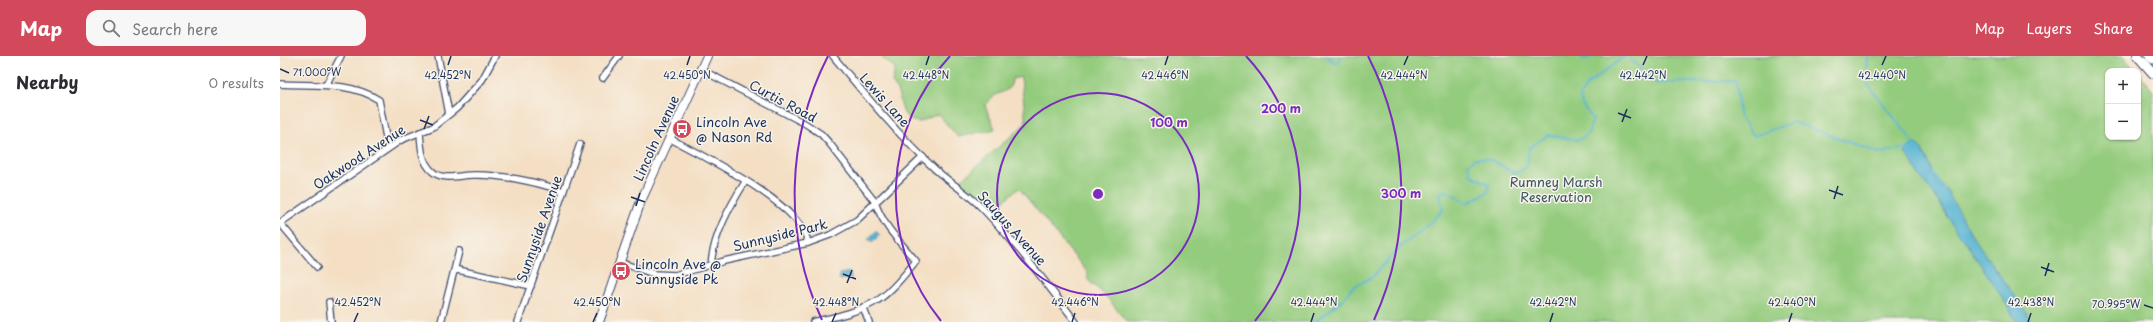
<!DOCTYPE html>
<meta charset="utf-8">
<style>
body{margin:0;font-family:"Playpen Sans",sans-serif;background:#f7f7f7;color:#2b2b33}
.controls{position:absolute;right:12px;top:12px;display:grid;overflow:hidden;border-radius:8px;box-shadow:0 1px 3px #0004}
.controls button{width:36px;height:36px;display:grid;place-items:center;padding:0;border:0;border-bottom:1px solid #e1e1e2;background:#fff;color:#2b2b33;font:20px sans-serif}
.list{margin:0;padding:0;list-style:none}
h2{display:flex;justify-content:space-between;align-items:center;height:52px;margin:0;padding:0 16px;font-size:17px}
h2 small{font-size:13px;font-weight:400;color:#7c7c81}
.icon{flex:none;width:22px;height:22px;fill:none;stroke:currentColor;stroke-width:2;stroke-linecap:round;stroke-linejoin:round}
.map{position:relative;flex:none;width:1873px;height:266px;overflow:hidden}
header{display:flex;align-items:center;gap:24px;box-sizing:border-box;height:56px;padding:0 20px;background:#d1495b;color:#fff}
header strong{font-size:19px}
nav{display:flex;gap:22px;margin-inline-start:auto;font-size:14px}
.search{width:280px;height:36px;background:#f7f7f7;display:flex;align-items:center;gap:10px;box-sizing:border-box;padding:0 14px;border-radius:12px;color:#7c7c81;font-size:15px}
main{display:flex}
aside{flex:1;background:#fff}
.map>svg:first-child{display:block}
</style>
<header>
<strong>Map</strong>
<div class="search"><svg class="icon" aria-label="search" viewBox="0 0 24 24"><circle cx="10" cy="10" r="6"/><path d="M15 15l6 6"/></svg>Search here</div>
<nav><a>Map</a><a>Layers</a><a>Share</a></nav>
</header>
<main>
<aside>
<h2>Nearby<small>0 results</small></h2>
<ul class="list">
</ul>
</aside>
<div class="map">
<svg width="1873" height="266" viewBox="0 0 1873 266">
<rect width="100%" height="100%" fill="#f7f3e8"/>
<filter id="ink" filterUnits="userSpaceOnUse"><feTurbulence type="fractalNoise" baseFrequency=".025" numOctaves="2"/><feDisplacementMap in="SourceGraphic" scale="8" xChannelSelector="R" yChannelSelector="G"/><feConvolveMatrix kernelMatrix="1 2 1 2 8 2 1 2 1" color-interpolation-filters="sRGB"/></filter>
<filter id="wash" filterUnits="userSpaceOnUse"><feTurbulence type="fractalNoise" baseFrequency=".012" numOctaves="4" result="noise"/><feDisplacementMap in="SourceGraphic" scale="16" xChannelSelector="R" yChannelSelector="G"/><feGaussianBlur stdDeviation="0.9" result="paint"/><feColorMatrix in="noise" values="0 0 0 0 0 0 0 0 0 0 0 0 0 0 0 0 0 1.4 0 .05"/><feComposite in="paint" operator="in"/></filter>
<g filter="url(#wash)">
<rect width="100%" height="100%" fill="#f4dfc4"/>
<path fill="#94cc7e" stroke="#587e6e" d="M600 0H1843L1856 15H1828V81H1858V17L1873 35V266H847L825 239 808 224V217L739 132 712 154 679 126 746 67 741 21 732 23C732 35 722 35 714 40 710 43 708 47 705 50L715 73 678 81 658 58 639 66C616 65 624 37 612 27L615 12Z"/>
<g fill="#55b4d3" stroke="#387298">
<polygon points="1634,86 1642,93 1652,113 1655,123 1667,135 1696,186 1744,253 1751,266 1737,266 1722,241 1684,184 1677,177 1660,147 1639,119 1629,101 1624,97"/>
<polygon points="596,175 600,179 592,187 588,183"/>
<polygon points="570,216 571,222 560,224 559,218"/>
</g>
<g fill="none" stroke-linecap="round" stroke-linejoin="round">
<g stroke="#55b4d3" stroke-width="2">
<polyline points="1046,0 1054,6 1059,6 1061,0"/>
<polyline points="1299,0 1304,3 1314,0"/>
<polyline points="1348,0 1376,27 1456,25 1459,59 1474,80 1513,66 1599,97 1632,91"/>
<polyline points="1587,0 1586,26 1635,88"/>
<polyline points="1653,117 1660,129"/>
<polyline points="1035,266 1063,243 1073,231 1092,221 1121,190 1144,173 1163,154 1160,138 1165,134 1187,147 1208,136 1209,128 1191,119 1188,109 1195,102 1209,103 1235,117 1247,111 1249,92 1268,79 1299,84 1308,78 1313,63 1302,49 1300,39 1308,28 1345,0"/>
</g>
</g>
</g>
<g filter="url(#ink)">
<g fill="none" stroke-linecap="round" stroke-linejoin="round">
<defs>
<g id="minor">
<polyline points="158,0 169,58"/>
<path d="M553 0C586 40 619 80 657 115 671 127 688 138 701 151 736 187 766 227 796 266"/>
<path d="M420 13 526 68 541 78 550 88 595 146C603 170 620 186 636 205 625 218 608 240 593 247 575 257 553 261 533 266"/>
<polyline points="323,22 339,0"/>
<path d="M0 28C33 30 70 25 99 44L108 92"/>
<polyline points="46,29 61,0"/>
<path d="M140 76C141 90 141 106 153 116 164 125 180 119 192 119 220 118 257 126 283 135"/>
<path d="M389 82C422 100 523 148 528 187"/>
<polyline points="0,167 121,84 153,71 177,52 202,24 215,0"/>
<polyline points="0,167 37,211"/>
<polyline points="339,206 374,218 395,219 444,205 528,187 550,179 577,164 643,101"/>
<path d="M431 209C433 180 450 150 465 126"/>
<polyline points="175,215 178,214 251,230"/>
<polyline points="49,246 51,266"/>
<polyline points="583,251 589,266"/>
<polyline points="161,266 179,195"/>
<polyline points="238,266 300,88"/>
</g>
<polyline id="secondary" points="319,266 361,145 427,0"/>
<g id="primary">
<polyline points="1858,0 1873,17"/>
<polyline points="1870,0 1873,3"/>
</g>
</defs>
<use href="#minor" stroke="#3c496d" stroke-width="8"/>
<use href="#secondary" stroke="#3c496d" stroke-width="10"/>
<use href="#primary" stroke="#3c496d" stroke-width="11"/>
<use href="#minor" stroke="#fff" stroke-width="5.5"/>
<use href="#secondary" stroke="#fff" stroke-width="8"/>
<use href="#primary" stroke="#fff" stroke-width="9"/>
</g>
</g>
<path fill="none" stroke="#1b2f5e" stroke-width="1.5" d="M168 9 171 0M407 9 410 0M646 9 649 0M885 9 888 0M1124 9 1128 0M1363 9 1367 0M1602 9 1606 0M0 13 9 17M1338 57 1351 62M140 64 153 69M1342 66 1347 53M144 73 149 60M1549 134 1563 139M351 141 365 146M1554 143 1558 130M356 150 360 137M1761 211 1774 216M563 218 576 223M1765 220 1769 207M567 227 572 214M1864 249 1873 252M74 266 78 257M313 266 317 257M552 266 556 257M792 266 795 257M1031 266 1034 257M1270 266 1273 257M1509 266 1512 257M1748 266 1751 257"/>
<g fill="none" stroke="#7b2cbf" stroke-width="2">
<circle cx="818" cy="138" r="101"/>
<path d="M661 265A202 202 0 0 1 670 0M966 0A202 202 0 0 1 975 265"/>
<path d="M542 264A303 303 0 0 1 548 0M1088 0A303 303 0 0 1 1094 264"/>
</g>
<defs>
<symbol id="bus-disc" viewBox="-11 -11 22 22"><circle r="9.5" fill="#d1495b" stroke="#f7f3e8"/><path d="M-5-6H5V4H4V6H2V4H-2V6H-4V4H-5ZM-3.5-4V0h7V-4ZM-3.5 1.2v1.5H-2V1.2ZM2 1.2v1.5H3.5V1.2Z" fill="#fff"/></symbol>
</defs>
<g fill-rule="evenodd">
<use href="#bus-disc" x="391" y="62" width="22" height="22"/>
<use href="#bus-disc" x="330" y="204" width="22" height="22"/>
</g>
<g text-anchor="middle" stroke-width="3" stroke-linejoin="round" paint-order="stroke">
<g font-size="13" fill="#1b2f5e" stroke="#f7f3e8">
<text transform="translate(605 44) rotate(48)" y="5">Lewis Lane</text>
<text transform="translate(503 45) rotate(28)" y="5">Curtis Road</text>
<text transform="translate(376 82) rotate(-66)" y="5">Lincoln Avenue</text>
<text transform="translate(79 101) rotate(-33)" y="5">Oakwood Avenue</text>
<text transform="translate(732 172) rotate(48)" y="5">Saugus Avenue</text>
<text transform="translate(259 173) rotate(-71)" y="5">Sunnyside Avenue</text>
<text transform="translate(500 179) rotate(-14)" y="5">Sunnyside Park</text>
</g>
<g font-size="13" fill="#1b2f5e" stroke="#f7f3e8" text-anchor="start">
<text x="416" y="71">Lincoln Ave<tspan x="416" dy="15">@ Nason Rd</tspan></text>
<text x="355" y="213">Lincoln Ave @<tspan x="355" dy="15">Sunnyside Pk</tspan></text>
</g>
<g font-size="13" fill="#395666" stroke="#f7f3e8">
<text x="1276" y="131">Rumney Marsh<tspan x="1276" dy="15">Reservation</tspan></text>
</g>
</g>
<g font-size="10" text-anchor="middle" fill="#1b2f5e" stroke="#f7f3e8" stroke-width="3" stroke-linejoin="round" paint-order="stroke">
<text x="37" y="20">71.000°W</text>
<text x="168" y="23">42.452°N</text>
<text x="407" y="23">42.450°N</text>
<text x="646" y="23">42.448°N</text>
<text x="885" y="23">42.446°N</text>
<text x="1124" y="23">42.444°N</text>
<text x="1363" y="23">42.442°N</text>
<text x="1602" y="23">42.440°N</text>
<text x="78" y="250">42.452°N</text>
<text x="317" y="250">42.450°N</text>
<text x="556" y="250">42.448°N</text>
<text x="795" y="250">42.446°N</text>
<text x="1034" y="250">42.444°N</text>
<text x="1273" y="250">42.442°N</text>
<text x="1512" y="250">42.440°N</text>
<text x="1751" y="250">42.438°N</text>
<text x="1836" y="252">70.995°W</text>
</g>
<circle cx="818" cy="138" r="6" fill="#7b2cbf" stroke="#f7f3e8" stroke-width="2"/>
<g font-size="12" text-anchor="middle" font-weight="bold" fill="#7b2cbf" stroke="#f7f3e8" stroke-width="3" stroke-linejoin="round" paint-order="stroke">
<text x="1001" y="57">200 m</text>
<text x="889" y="71">100 m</text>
<text x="1121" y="142">300 m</text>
</g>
</svg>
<div class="controls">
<button>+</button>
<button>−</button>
</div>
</div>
</main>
